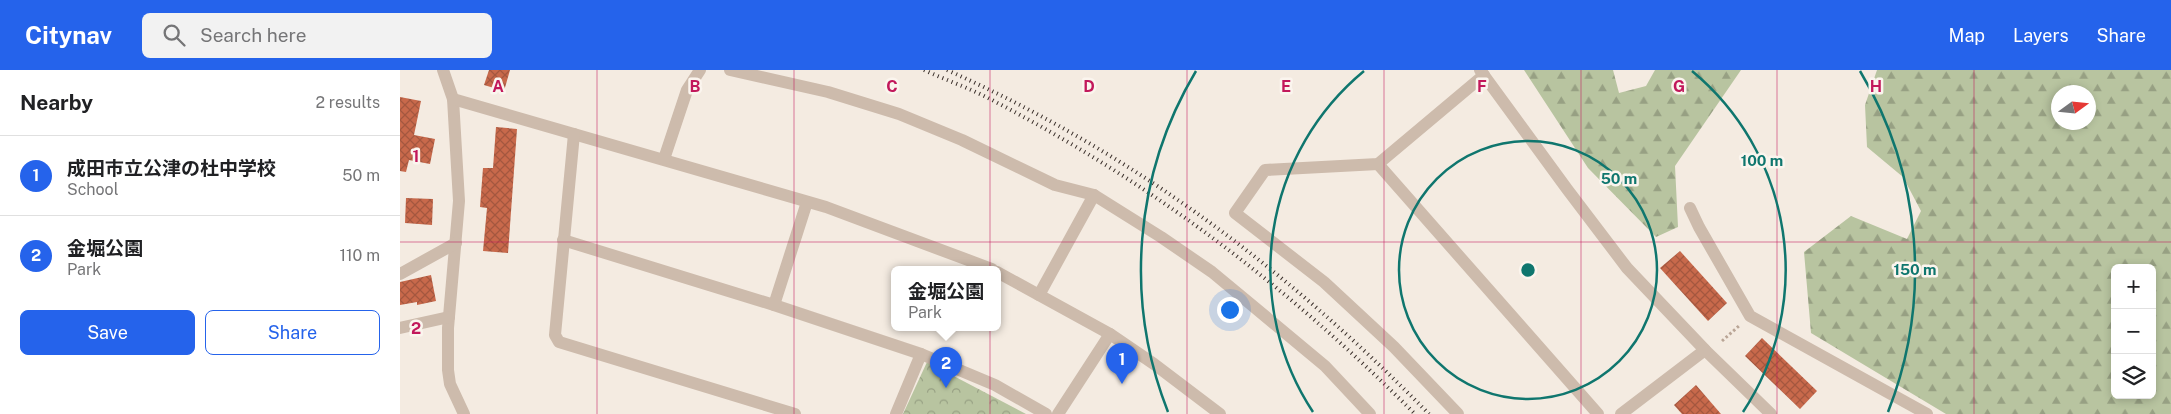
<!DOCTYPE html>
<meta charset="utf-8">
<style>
body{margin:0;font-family:"Public Sans","Noto Sans JP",sans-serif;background:#f2f2f2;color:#202124}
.controls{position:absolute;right:15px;bottom:15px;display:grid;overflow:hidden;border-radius:8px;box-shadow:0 2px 8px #0003}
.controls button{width:45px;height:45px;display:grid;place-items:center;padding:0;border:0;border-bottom:1px solid #e0e0e0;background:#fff;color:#202124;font:25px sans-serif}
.compass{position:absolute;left:1651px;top:15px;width:45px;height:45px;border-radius:50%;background:#fff;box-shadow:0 2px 8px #0003;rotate:75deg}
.you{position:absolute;left:829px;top:239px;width:18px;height:18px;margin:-12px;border:4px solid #fff;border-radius:50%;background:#1a73e8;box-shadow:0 0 0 8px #1a73e833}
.badge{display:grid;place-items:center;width:32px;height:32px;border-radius:50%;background:#2563eb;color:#fff;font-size:16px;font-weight:700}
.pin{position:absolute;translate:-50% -41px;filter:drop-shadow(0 1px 2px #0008)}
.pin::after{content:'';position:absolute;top:26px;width:18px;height:15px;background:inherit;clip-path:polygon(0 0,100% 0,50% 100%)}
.popup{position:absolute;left:491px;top:196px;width:110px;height:65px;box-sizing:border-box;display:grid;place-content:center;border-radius:8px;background:#fff;filter:drop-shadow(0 1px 4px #0005);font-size:16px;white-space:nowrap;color:#757577}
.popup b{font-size:19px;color:#202124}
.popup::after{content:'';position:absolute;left:50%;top:100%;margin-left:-10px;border:10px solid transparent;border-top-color:#fff}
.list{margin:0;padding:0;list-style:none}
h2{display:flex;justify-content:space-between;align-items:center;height:65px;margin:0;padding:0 20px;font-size:21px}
h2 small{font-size:16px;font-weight:400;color:#757577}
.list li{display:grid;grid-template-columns:32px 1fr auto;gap:15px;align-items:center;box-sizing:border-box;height:80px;padding:0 20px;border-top:1px solid #e0e0e0}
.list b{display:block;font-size:19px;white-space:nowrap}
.list p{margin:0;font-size:16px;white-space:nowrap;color:#757577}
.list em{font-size:16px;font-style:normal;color:#757577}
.actions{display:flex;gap:10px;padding:15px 20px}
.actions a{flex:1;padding:11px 0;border:1px solid #2563eb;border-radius:8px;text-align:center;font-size:18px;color:#2563eb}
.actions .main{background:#2563eb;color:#fff}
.icon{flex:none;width:28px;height:28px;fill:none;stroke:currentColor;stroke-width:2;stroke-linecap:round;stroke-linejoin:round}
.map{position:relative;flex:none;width:1771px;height:344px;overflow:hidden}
header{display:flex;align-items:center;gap:30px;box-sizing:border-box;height:70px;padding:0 25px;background:#2563eb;color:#fff}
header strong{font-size:24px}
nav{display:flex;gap:28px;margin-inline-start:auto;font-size:18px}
.search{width:350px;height:45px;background:#f2f2f2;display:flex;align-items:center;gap:12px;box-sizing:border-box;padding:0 18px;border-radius:8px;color:#757577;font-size:19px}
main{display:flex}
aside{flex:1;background:#fff}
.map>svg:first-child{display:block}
</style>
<header>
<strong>Citynav</strong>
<div class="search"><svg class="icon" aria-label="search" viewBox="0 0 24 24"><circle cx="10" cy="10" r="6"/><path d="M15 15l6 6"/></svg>Search here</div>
<nav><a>Map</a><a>Layers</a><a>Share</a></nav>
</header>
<main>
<aside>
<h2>Nearby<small>2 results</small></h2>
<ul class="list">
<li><span class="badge">1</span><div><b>成田市立公津の杜中学校</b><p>School</p></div><em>50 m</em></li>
<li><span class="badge">2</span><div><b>金堀公園</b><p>Park</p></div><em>110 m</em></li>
</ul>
<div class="actions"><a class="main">Save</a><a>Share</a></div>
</aside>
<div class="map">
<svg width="1771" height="344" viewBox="0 0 1771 344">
<defs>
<pattern id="forest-firs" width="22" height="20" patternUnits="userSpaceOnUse" patternTransform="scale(1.25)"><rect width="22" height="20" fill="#b8c4a0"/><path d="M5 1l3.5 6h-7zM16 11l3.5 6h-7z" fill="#97a083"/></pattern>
<pattern id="park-crowns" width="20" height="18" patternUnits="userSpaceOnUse" patternTransform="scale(1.25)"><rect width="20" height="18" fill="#b8c4a0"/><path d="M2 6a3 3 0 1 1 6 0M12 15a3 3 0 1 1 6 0" fill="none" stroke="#97a083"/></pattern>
<pattern id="building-cross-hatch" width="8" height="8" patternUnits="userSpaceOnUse" patternTransform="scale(1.25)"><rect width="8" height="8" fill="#c8694b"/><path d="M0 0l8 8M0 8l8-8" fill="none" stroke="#a4573f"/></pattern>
</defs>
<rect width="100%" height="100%" fill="#f4ebe1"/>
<g fill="url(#forest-firs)" fill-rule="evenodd">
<polygon points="1124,0 1213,0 1219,23 1246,16 1255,0 1341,0 1275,96 1278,157 1256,167 1188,98"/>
<path d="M1477 0H1771V344H1546L1411 263 1404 182 1451 146 1507 169 1521 141 1503 107 1467 77 1465 35ZM1658 22H1688V52H1658ZM1715 198H1752V325H1715Z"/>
</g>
<polygon fill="url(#park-crowns)" points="527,292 626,344 503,344"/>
<g fill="url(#building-cross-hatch)">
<polygon points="89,0 110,0 104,21 84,15"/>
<polygon points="0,27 21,31 14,65 35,69 30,94 9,90 6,102 0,101"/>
<polygon points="96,57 117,59 108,183 83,181 87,138 80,137 83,98 93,98"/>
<polygon points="6,128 33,129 32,155 5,153"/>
<polygon points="1280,181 1327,233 1308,251 1260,198"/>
<polygon points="31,205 36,231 17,235 17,232 0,235 0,212"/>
<polygon points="1362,268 1417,321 1400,339 1345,286"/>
<polygon points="1296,315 1321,344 1282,344 1274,335"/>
</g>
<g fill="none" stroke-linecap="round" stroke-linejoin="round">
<polyline stroke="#b9a596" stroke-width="3" stroke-dasharray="2.5 2.5" stroke-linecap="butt" points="1322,271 1340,255"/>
<g stroke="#cdbbac" stroke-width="12">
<polyline points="43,0 53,29 59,131 48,258 48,300 50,314 64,344"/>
<polyline points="330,0 428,22 499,44 562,70 655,115 694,125 761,167 812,202 925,296 970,344"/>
<polyline points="1080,0 1167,119 1227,198 1305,280 1371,344"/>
<polyline points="53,29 426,137 592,199"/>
<polyline points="174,64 155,265 159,272 395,344"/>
<polyline points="264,89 287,20 300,0"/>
<polyline points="978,94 1198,344"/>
<polyline points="1290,138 1299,157 1350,246 1527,344"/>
<polyline points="163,170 374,235 521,284 595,315 646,344"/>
<polyline points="597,202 710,264 754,294 820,344"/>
<polyline points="0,204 56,173"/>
<polyline points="639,225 694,125"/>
<polyline points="374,235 407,132"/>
<polyline points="0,258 49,247"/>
<polyline points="496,344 521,284"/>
<polyline points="658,344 710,264"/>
<polyline points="1058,344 994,277 924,212 835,143 865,100 978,94 1084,5"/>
<polyline points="1221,344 1305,280"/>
</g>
<g stroke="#3b302b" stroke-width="4" stroke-dasharray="1 4" stroke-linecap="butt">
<path d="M524 0C546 10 569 18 590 29 752 113 886 215 1015 344"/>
<path d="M547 0C733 83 887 199 1029 344"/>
</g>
</g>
<path fill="none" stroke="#c2185b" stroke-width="1" stroke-opacity="0.55" d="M197 0V344M394 0V344M590 0V344M787 0V344M984 0V344M1181 0V344M1377 0V344M1574 0V344M0 172H1771"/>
<g fill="none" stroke="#0f766e" stroke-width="2.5">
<circle cx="1128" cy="200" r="129"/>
<path d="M913 342A258 258 0 0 1 964 1M1292 1A258 258 0 0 1 1343 342"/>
<path d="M768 342A387 387 0 0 1 796 1M1460 1A387 387 0 0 1 1488 342"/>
</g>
<g font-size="16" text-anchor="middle" font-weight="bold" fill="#c2185b" stroke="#fbf5ee" stroke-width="5" stroke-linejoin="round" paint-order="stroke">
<text x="98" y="22">A</text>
<text x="295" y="22">B</text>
<text x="492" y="22">C</text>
<text x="689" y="22">D</text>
<text x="886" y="22">E</text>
<text x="1082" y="22">F</text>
<text x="1279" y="22">G</text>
<text x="1476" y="22">H</text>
<text x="16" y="92">1</text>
<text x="16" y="264">2</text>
</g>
<circle cx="1128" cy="200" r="8" fill="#0f766e" stroke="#fbf5ee" stroke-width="2.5"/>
<g font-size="15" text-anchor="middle" font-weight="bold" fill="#0f766e" stroke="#fbf5ee" stroke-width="5" stroke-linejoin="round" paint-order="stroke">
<text x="1362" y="96">100 m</text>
<text x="1219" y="114">50 m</text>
<text x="1515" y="205">150 m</text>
</g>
</svg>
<div class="controls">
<button>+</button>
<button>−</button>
<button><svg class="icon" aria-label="layers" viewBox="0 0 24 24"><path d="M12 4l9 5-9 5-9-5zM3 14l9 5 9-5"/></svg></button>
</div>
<svg class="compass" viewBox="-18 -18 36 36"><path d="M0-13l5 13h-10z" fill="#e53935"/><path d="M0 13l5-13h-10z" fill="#757577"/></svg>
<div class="you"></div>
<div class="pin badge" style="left:722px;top:314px">1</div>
<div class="pin badge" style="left:546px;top:318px">2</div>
<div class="popup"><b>金堀公園</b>Park</div>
</div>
</main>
